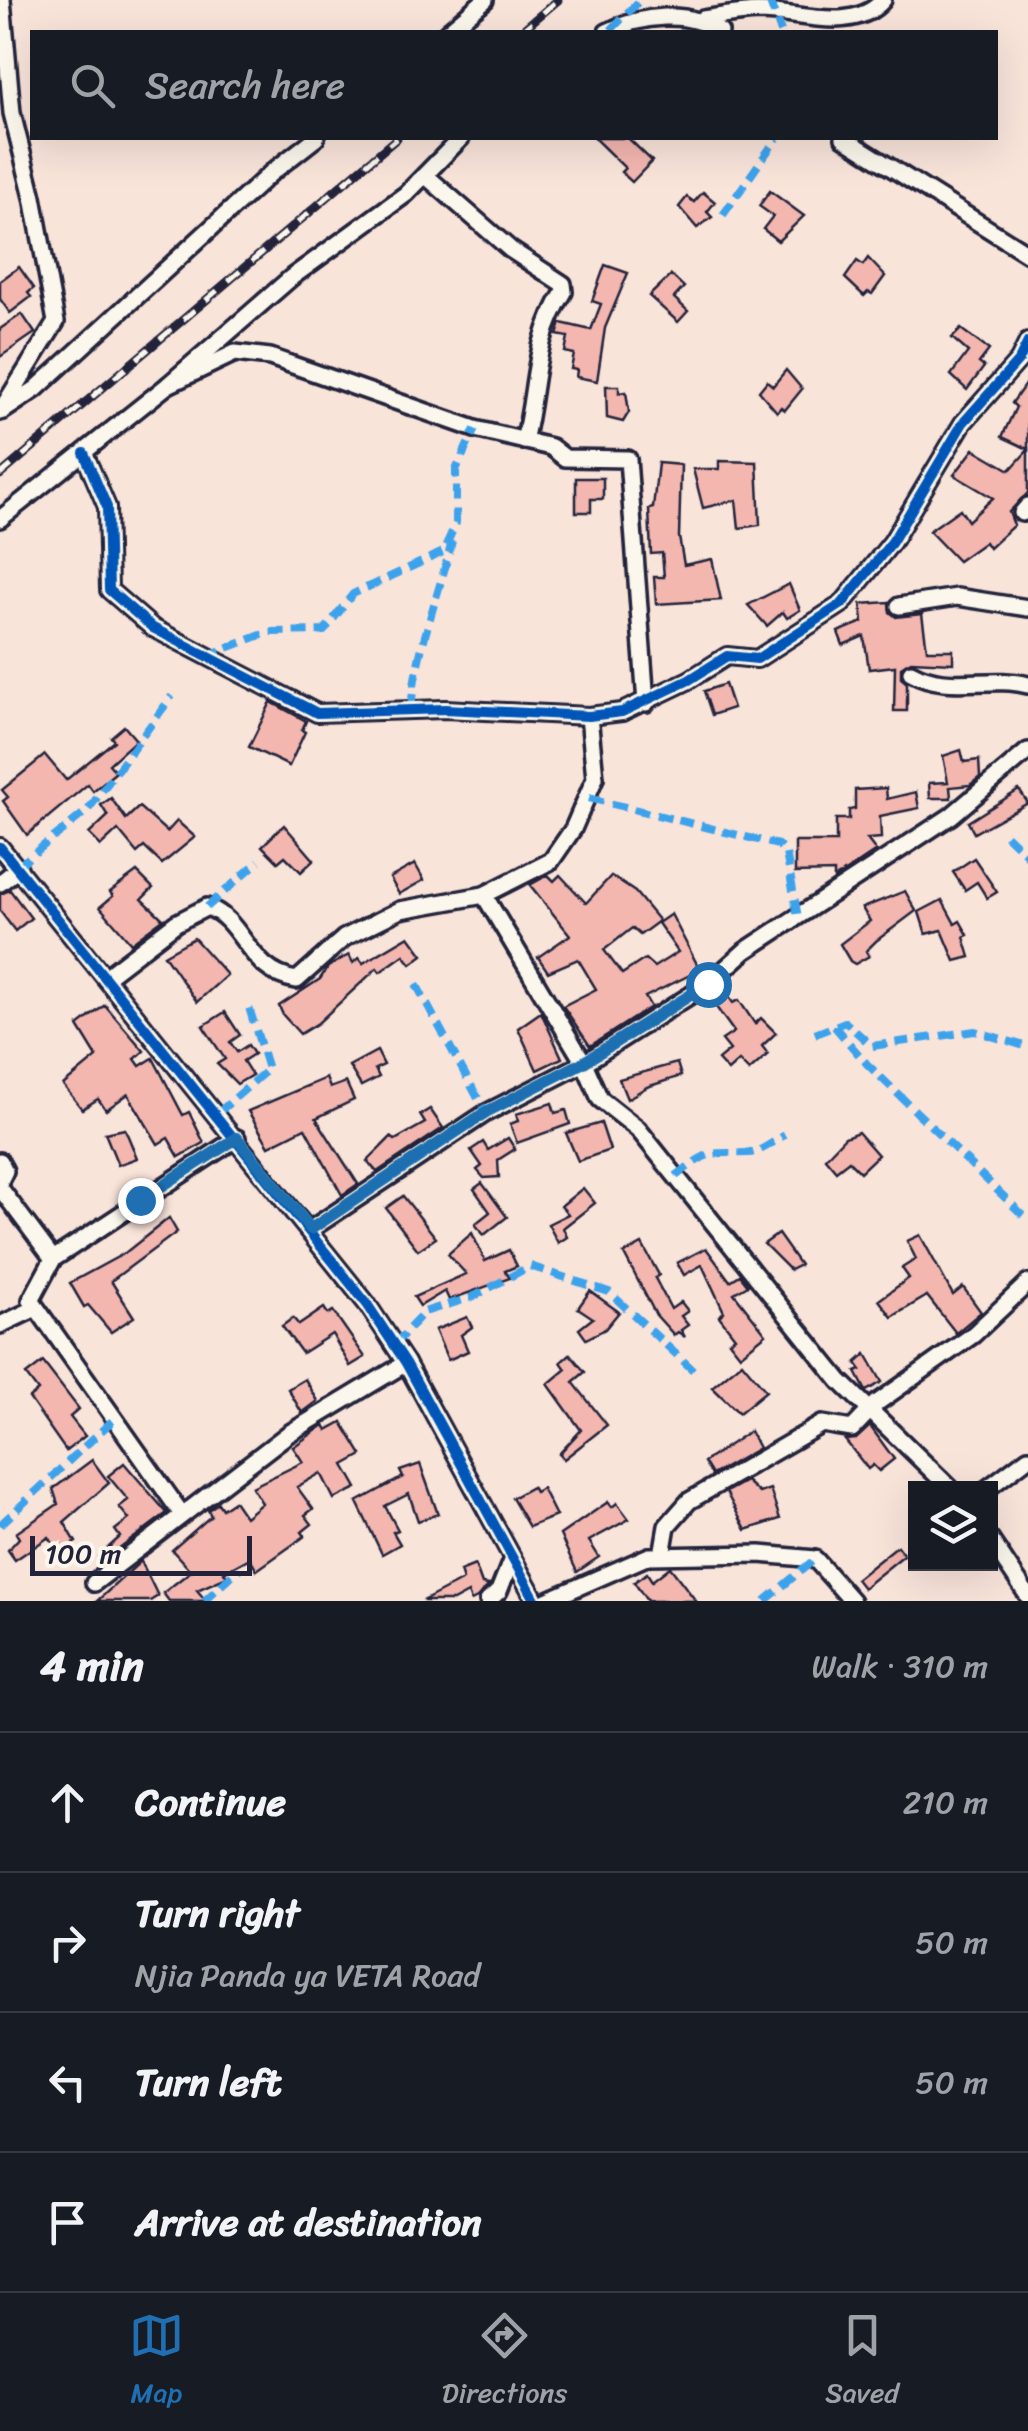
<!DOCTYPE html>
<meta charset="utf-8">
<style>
body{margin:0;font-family:Sriracha,sans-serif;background:#242831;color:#f1f3f6}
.controls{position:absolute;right:30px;bottom:30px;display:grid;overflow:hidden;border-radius:0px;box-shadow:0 10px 40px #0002}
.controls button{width:90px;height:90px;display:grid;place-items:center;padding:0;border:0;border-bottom:2px solid #363941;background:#171b24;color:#f1f3f6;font:50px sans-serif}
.scale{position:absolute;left:30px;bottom:25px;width:222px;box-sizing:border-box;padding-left:10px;border:5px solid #22223b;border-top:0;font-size:28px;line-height:35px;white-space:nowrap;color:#22223b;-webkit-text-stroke:8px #fbf7ec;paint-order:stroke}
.stop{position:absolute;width:30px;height:30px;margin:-22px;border:8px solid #1f6fb2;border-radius:50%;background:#fff}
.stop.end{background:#1f6fb2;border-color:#fff;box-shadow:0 2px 10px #0008}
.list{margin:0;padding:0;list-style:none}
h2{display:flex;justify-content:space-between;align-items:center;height:130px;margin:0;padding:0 40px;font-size:42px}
h2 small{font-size:32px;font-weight:400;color:#9ea1a6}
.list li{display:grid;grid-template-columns:65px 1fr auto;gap:30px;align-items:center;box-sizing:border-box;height:140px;padding:0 40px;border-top:2px solid #363941}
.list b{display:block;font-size:38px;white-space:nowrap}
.list p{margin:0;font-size:32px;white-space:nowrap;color:#9ea1a6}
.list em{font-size:32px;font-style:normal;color:#9ea1a6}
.icon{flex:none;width:55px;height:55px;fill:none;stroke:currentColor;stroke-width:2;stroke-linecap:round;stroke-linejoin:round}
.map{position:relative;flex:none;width:1028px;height:1601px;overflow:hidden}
.search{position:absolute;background:#171b24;box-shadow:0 10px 40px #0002;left:30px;right:30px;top:30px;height:110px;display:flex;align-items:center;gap:25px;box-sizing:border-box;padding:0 35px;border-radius:0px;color:#9ea1a6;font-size:38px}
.sheet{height:690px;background:#171b24}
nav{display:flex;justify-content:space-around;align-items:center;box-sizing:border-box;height:140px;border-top:2px solid #363941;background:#171b24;font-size:28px;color:#9ea1a6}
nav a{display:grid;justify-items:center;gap:5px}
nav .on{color:#1f6fb2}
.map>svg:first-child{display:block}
</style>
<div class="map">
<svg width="1028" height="1601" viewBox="0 0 1028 1601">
<rect width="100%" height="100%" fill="#f9e4da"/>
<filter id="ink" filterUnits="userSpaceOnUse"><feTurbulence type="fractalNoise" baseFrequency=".01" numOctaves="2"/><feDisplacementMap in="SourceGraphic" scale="20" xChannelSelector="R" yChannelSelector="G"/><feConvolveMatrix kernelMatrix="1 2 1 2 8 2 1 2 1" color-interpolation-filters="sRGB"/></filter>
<g filter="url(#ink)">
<g fill="#f3b7b0" stroke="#22223b" stroke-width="2.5">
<polygon points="594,138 628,138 652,161 632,182 621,172 625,168"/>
<polygon points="770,191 804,216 778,241 763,229 773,216 759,206"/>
<polygon points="703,192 715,202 707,212 712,217 697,228 679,207 687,197 694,202"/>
<polygon points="868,258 885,276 872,294 868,292 864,296 845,278 857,261 863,265"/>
<polygon points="605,265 628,273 605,328 597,381 576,377 577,370 571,369 574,354 565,352 568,337 557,335 561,323 591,330 601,304 592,301"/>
<polygon points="19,267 34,288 28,293 31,297 10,313 0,299 0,281"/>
<polygon points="671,275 684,287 674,298 688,311 678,322 649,296"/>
<polygon points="22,314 35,333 0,357 0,329"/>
<polygon points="961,329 989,350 979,363 984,367 967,390 951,375 968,352 952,338"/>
<polygon points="786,370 802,389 785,410 781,407 777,412 759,391 767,381 773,386"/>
<polygon points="1028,380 1028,449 1002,437 1016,407 1012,403"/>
<polygon points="606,386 619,386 619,393 626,392 629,412 623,422 607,418"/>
<polygon points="974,449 1010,470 1028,450 1028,493 1009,512 1014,525 989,548 985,542 958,561 929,531 960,509 968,521 993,498 954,475"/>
<polygon points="719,461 757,462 760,525 739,528 736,500 703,508 693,469 719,469"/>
<polygon points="658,463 681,465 679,537 684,565 712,559 721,600 656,604 654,577 664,577 662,553 651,554 649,509 653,508"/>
<polygon points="576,478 603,478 603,499 591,499 591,512 576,512"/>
<polygon points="789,584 800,610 787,618 783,612 767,626 748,605"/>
<polygon points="889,602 890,612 896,617 922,614 927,650 953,650 953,663 911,661 901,667 901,678 907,683 907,711 894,711 895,666 869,669 864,636 843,645 838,632 863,622 861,604"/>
<polygon points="725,684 733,708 712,715 704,691"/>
<polygon points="271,702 306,721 302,730 305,732 289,766 249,747"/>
<polygon points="124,726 136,740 109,764 116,772 93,791 88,784 27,835 3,801 8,797 2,790 45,755 66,780 114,741 111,737"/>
<polygon points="961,750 964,762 979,760 980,777 970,785 950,787 951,798 930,798 929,783 948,782 943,756"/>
<polygon points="886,788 887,799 916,792 919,808 880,816 881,838 867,839 876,851 834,879 834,872 795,873 795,842 836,842 836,819 849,819 849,810 855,809 855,790"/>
<polygon points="1019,790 1028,803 974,833 968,822"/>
<polygon points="111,798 126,819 139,807 167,832 177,821 195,837 162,864 144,847 137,853 118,830 101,846 89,834 108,816 101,805"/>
<polygon points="284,825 314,860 301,872 285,856 278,862 262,846"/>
<polygon points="974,858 997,892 987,898 977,882 965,890 953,872"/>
<polygon points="415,864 424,880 399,894 390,878"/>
<polygon points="137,872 153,888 142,899 163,919 131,943 100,907 113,896 110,892"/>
<polygon points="548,875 554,881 560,875 586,903 611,876 635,892 659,921 640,935 632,928 604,950 622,974 645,959 654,967 678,952 658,923 671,914 700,970 645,997 651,1007 590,1046 563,1006 596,989 578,959 548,972 538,957 570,935 530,885"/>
<polygon points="10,890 31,918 15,931 0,911 0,894"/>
<polygon points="905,891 916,911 876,941 866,951 869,956 855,964 850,961 840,944 870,921 862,908"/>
<polygon points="942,900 955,924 960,921 968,935 964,937 970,957 955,961 942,930 926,934 919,912"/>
<polygon points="409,936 423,955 411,964 404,955 380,972 377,968 318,1023 300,1034 283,1015 279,1006 320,979 328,967 349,955 353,963 359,958 363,963"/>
<polygon points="194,938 227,975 197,1002 164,955"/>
<polygon points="725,991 733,1003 739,1000 755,1024 761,1018 776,1033 762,1046 768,1054 749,1071 739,1061 728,1071 718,1060 730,1050 722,1040 734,1032 711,1000"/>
<polygon points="105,1005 144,1051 135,1059 140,1066 153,1058 183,1115 189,1112 204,1143 179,1157 168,1138 158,1144 128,1094 106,1110 98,1099 82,1109 63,1085 97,1057 78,1026"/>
<polygon points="225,1012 240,1035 230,1042 237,1052 248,1045 254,1054 243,1061 252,1075 237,1084 217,1064 225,1059 203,1026"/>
<polygon points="541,1012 562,1058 537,1070 518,1028"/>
<polygon points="377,1051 384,1065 375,1069 379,1077 361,1086 349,1066"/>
<polygon points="677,1063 681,1076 647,1087 627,1099 619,1079"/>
<polygon points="326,1078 330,1088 346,1082 354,1100 316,1118 358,1184 342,1195 305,1128 269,1146 248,1111"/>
<polygon points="552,1103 555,1113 566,1110 570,1124 517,1143 510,1124 518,1121 516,1114"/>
<polygon points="430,1109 443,1128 377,1172 367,1161 391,1137 395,1140 425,1123 420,1115"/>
<polygon points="601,1123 610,1150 578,1161 566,1133"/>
<polygon points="125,1129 137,1158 118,1165 105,1133"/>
<polygon points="858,1132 878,1155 860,1172 849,1161 836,1171 825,1158 845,1137"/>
<polygon points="508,1138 515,1149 498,1160 499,1177 484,1178 477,1170 482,1166 471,1150 483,1142 488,1150"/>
<polygon points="482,1183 507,1217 484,1235 475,1224 490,1212 474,1189"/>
<polygon points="583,1188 595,1203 563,1228 567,1237 558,1243 548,1224 568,1214 561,1206"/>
<polygon points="403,1196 436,1238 418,1250 386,1208"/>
<polygon points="169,1218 177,1232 111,1281 134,1317 111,1332 88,1305 84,1307 70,1283 125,1253"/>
<polygon points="472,1233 485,1261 509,1250 517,1266 505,1271 510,1278 449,1300 445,1291 420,1306 414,1297 466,1274 448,1254"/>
<polygon points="778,1234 800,1265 790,1270 764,1244"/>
<polygon points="920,1235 953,1295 963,1287 981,1312 956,1333 927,1296 892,1317 879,1300 909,1278 902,1268 916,1259 907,1241"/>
<polygon points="642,1244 659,1275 655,1278 671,1309 681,1302 688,1311 681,1316 688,1325 681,1330 685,1337 678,1332 674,1335 656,1315 624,1254"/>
<polygon points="706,1248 730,1281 740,1275 748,1285 734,1293 766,1334 740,1355 729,1341 735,1337 719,1316 724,1312 702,1265 684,1275 677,1263"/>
<polygon points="590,1291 619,1312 605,1329 586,1339 579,1329 593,1318 578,1308"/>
<polygon points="324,1308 328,1314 333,1311 365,1357 350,1366 332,1334 302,1353 282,1326 293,1318 299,1325"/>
<polygon points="467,1317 472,1327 461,1335 468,1351 448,1360 435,1330"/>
<polygon points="570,1354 585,1372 573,1382 607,1425 564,1459 559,1454 581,1430 548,1384 566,1369 561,1362"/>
<polygon points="866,1354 882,1382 866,1391 856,1372 861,1370 856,1363"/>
<polygon points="43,1362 79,1409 70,1417 85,1436 66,1451 29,1398 38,1391 26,1375"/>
<polygon points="742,1362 766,1391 739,1413 712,1387"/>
<polygon points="305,1379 318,1401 302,1413 288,1389"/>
<polygon points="342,1422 362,1455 344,1465 357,1488 334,1499 321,1473 297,1487 313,1509 305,1515 312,1524 302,1532 305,1536 257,1570 250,1558 224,1572 227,1577 197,1590 206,1601 169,1601 163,1593 191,1571 172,1550 211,1516 208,1510 218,1503 222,1509 234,1501 245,1517 262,1503 252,1487 303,1462 293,1447 324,1425 327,1430"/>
<polygon points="870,1426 894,1459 879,1471 873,1465 868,1469 845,1440 856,1439"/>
<polygon points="750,1431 759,1448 712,1475 704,1462"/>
<polygon points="92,1460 109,1483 64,1522 76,1542 58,1552 49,1537 15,1560 8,1550 19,1538 16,1533 58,1504 53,1489"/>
<polygon points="124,1463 167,1513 102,1562 98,1557 120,1537 115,1530 129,1519 119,1507 128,1500 108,1476"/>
<polygon points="420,1464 438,1514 418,1521 409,1494 385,1506 398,1530 393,1532 400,1544 382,1554 357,1502 403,1477 400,1471"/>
<polygon points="746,1481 759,1493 770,1489 780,1519 746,1530 726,1492"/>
<polygon points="532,1487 535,1492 542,1488 556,1516 529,1527 512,1498"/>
<polygon points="608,1502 612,1507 617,1503 629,1519 589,1541 599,1557 577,1572 560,1535"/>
<polygon points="897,1546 904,1555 863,1588 856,1579"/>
<polygon points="141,1561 158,1596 150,1601 97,1601"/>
<polygon points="475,1565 482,1584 489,1585 477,1598 471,1601 468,1593 453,1601 423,1601 463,1580 460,1571"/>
<polygon points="670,1567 696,1601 647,1601 634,1582 647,1573 652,1581"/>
</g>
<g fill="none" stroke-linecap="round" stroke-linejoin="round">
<defs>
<g id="minor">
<path d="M703 19C721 16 740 13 759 12 798 12 854 34 883 0"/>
<polyline points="447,32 485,0"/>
<path d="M607 32C641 15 689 9 720 32"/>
<polyline points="844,138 1028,254"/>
<path d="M425 175 511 250 563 284 564 292C532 343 538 386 524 441"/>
<polyline points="168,385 235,353 270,357 475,429 551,447 565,458 628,459 646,703"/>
<polyline points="3,411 36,389 271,173 316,138"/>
<polyline points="0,412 56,322 33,197 12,113 2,0"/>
<polyline points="84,453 107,507 109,590 153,628 317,713 445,709 589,716 622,712 689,680 727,656 757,659 842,604 892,542 963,423 1019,360 1028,342"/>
<polyline points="1022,513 1028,506"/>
<polyline points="0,519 168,385 292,277 406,194 461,138"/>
<polyline points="899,606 957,597 1028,608"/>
<path d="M911 672C948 693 989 675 1028 685"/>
<polyline points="0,847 367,1304 406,1363 536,1601"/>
<polyline points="0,883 19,868"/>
<polyline points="484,895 584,1063 600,1099 638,1129 840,1381 950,1488"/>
<path d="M107 976 176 923 207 907C245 920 247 973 297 980L344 938 400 910 484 895 551 861 573 829 595 778 589 716"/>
<polyline points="0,1161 5,1171 0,1181"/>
<polyline points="0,1188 53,1259"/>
<polyline points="311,1229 486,1113 584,1063 708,984 745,951 951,816 1028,751"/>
<polyline points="0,1325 34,1309"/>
<polyline points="988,1488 1028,1458"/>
<polyline points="181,1513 31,1300 53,1259 237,1138"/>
<polyline points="990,1539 1028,1596"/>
<polyline points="662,1555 667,1526 689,1501 822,1424 852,1429 877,1403 973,1335 1028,1283"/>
<polyline points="94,1583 288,1434 406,1363"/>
<polyline points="488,1601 499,1591 511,1561"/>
<polyline points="546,1601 649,1556 760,1554 815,1559 852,1601"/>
</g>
</defs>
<use href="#minor" stroke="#22223b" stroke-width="22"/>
<use href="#minor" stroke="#fbf7ec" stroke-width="15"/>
<defs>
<g id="rail">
<polyline points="520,32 558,0"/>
<polyline points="0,475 397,138"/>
</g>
</defs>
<use href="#rail" stroke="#22223b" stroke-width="9"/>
<use href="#rail" stroke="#fbf7ec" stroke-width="5" stroke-dasharray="15" stroke-linecap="butt"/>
<g stroke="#3ea2ec" stroke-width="8" stroke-dasharray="15 8" stroke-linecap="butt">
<polyline points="769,0 781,32"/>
<polyline points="611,30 640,0"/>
<polyline points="723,215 777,138"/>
<polyline points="206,656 269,632 324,631 353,594 443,552 456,523 456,470 475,429"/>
<path d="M411 709C416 651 438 598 452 541"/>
<polyline points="589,798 778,845 786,853 798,917"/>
<polyline points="1006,835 1028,856"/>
<polyline points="17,867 88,810 172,696"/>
<polyline points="207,907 259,861"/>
<polyline points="416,984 486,1113"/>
<polyline points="834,1026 867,1064 1028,1220"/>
<polyline points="815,1034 845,1022 872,1046 975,1031 1028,1047"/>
<polyline points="218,1113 268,1069 247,1001"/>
<path d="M676 1176C713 1148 706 1154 749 1153 760 1153 775 1140 785 1135"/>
<polyline points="394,1345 424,1312 473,1297 530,1266 609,1292 693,1370"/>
<polyline points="0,1525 112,1421"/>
<polyline points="204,1601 239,1569"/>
<polyline points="765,1601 815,1559"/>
</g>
<defs>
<g id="cycleway">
<polyline points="84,453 107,507 109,590 153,628 317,713 445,709 589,716 622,712 689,680 727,656 757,659 842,604 892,542 963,423 1019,360 1028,342"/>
<polyline points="0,847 367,1304 406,1363 536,1601"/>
</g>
</defs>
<use href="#cycleway" stroke="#fbf7ec" stroke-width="16"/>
<use href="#cycleway" stroke="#0057b8" stroke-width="10"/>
</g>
</g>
<g fill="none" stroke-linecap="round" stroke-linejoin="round" filter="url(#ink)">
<polyline stroke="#1f6fb2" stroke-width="12" points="140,1200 237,1138 311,1229 486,1112 584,1062 708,984"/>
</g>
</svg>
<div class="controls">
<button><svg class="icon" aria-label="layers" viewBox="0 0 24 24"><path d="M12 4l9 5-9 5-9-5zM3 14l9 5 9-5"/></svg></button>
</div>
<div class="scale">100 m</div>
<div class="stop" style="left:708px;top:984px"></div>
<div class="stop end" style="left:140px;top:1200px"></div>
<div class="search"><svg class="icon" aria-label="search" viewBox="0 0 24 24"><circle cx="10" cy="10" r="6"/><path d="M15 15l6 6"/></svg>Search here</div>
</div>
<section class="sheet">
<h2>4 min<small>Walk · 310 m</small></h2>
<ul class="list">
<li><svg class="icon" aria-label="ahead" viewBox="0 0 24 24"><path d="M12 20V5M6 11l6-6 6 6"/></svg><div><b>Continue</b></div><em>210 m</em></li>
<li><svg class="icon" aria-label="right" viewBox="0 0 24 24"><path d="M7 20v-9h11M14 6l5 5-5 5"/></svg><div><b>Turn right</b><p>Njia Panda ya VETA Road</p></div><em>50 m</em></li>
<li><svg class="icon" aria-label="left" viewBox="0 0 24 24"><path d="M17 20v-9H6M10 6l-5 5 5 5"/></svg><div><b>Turn left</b></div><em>50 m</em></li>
<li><svg class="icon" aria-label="arrive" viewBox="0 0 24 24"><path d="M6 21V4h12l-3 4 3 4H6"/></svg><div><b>Arrive at destination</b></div></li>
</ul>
</section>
<nav>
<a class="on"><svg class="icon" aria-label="map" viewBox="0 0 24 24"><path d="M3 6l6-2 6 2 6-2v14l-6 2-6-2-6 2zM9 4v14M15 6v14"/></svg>Map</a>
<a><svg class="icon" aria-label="directions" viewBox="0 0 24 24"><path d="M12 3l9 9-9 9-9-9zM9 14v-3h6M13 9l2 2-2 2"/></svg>Directions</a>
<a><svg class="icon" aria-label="saved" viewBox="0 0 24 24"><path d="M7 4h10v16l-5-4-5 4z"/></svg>Saved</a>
</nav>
